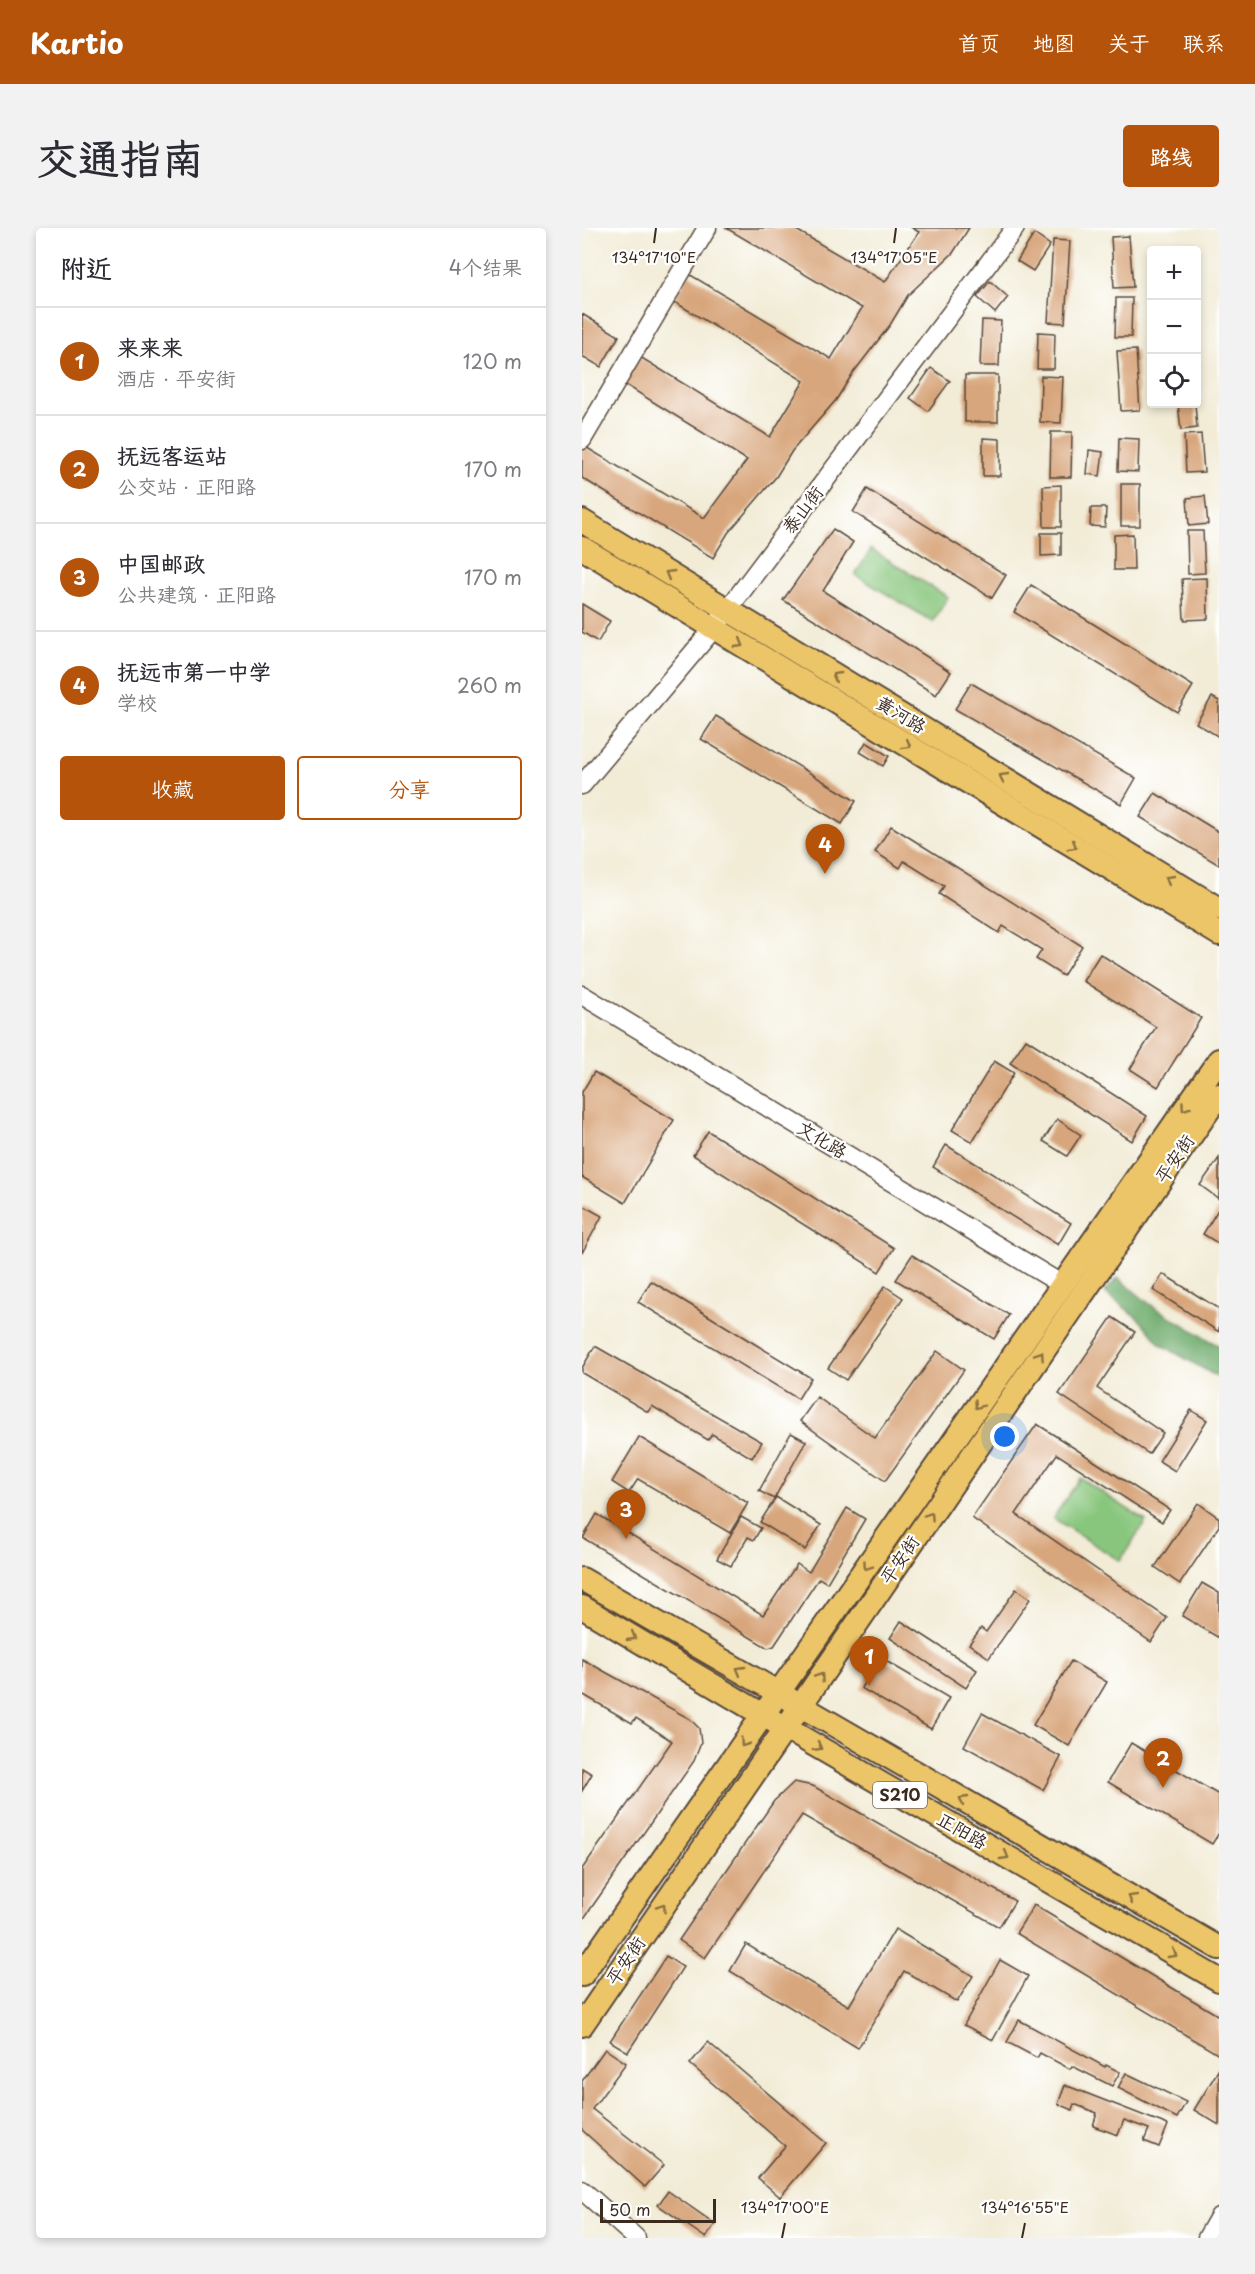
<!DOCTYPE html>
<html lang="zh">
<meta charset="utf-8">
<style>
body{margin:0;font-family:"Playpen Sans","LXGW WenKai TC",sans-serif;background:#f2f2f3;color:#2b2b33}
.controls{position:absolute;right:18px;top:18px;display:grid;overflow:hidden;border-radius:6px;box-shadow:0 3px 9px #0003}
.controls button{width:54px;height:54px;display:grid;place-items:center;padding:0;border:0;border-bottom:2px solid #e1e1e2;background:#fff;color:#2b2b33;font:30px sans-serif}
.scale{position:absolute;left:18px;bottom:15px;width:116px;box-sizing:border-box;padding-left:6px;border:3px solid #3b2a1e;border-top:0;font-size:16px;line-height:21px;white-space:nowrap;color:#3b2a1e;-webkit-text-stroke:4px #fff;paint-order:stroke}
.you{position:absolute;left:423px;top:1209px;width:21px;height:21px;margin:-15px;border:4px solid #fff;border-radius:50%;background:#1a73e8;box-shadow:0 0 0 9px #1a73e833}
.badge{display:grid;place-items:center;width:39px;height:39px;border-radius:50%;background:#b45309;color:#fff;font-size:20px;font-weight:700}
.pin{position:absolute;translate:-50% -50px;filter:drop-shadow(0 2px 3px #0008)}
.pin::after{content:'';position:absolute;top:32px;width:21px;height:18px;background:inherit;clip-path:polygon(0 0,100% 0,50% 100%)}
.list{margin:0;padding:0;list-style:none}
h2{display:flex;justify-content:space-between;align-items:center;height:78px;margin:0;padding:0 24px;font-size:26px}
h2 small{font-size:20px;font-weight:400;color:#7c7c81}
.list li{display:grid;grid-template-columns:39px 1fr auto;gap:18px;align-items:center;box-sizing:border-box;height:108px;padding:0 24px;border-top:2px solid #e1e1e2}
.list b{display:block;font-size:22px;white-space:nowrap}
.list p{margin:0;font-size:20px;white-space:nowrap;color:#7c7c81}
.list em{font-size:20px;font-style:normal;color:#7c7c81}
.actions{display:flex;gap:12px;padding:18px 24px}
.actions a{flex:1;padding:14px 0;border:2px solid #b45309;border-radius:6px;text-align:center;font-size:21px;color:#b45309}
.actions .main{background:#b45309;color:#fff}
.icon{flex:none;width:33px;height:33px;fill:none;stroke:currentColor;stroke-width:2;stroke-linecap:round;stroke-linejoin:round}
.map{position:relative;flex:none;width:637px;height:2010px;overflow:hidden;border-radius:6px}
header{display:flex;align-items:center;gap:36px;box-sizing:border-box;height:84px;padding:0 30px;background:#b45309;color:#fff}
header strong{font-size:28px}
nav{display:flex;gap:33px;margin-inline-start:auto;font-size:21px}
.intro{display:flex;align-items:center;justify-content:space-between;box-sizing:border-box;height:144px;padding:0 36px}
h1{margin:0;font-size:42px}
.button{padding:15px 27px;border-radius:6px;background:#b45309;color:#fff;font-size:21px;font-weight:700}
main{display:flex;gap:36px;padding:0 36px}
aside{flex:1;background:#fff;border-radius:6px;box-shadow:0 3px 9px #0003}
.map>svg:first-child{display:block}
</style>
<header>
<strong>Kartio</strong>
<nav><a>首页</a><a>地图</a><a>关于</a><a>联系</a></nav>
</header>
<div class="intro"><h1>交通指南</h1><a class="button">路线</a></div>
<main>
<aside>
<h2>附近<small>4个结果</small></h2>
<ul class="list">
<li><span class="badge">1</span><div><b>来来来</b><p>酒店 · 平安街</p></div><em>120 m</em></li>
<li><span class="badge">2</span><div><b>抚远客运站</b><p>公交站 · 正阳路</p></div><em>170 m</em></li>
<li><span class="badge">3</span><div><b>中国邮政</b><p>公共建筑 · 正阳路</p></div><em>170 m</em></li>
<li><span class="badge">4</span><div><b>抚远市第一中学</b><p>学校</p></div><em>260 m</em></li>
</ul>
<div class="actions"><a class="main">收藏</a><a>分享</a></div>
</aside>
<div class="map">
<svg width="637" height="2010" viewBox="0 0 637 2010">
<rect width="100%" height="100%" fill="#fff"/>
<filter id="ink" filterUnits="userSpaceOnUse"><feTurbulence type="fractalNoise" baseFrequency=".0167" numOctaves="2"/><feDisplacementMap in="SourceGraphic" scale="12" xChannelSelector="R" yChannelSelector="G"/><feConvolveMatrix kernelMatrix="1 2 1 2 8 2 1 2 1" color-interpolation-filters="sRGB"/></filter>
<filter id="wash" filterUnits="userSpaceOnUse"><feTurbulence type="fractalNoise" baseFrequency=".008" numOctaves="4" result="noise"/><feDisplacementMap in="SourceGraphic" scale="24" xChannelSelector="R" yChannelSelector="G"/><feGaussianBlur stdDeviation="1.35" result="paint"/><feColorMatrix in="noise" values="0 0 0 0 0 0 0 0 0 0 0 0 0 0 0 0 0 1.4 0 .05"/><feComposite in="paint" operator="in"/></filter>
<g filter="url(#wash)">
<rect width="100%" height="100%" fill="#f2ecd7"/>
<g fill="#88c67d" stroke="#62784e" stroke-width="1.5">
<polygon points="289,321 366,369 351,394 273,347"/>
<polygon points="498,1250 564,1293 538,1333 471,1290"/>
</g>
<polygon fill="#6eab6c" stroke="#546a45" stroke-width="1.5" points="536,1050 569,1077 637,1118 637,1150 578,1116 557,1091 522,1064"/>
<g id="blocks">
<g fill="#d8a67b">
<polygon points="144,0 211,0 303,54 337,4 330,0 387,0 371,25 326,67 308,97 271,145 254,172 210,223 194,249 146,305 131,330 0,250 0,221 2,218 122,290 165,232 39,154 55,127 188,209 222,153 91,73 107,46 249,131 280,80"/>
<polygon points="452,6 468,17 451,43 435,33"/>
<polygon points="547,8 551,59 532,60 529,9"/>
<polygon points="471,12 488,13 483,95 466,94"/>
<polygon points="408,53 426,69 413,85 395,69"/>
<polygon points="534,70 550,70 549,109 533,109"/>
<polygon points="0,86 37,108 19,139 0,128"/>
<polygon points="400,92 419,93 417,138 398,138"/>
<polygon points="456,104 473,105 472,141 455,141"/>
<polygon points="554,122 558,182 539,183 535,123"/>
<polygon points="349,140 368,153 346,183 328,170"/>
<rect x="383" y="147" width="33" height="47"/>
<polygon points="459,148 481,149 479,195 458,194"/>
<polygon points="596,176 613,176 615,200 599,202"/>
<polygon points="469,204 490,204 489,249 468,249"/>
<polygon points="619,206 622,244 604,245 602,207"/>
<polygon points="401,210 418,211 418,248 401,248"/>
<polygon points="537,210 557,211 556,244 536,243"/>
<polygon points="507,222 521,224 518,248 505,246"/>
<rect x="539" y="256" width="19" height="42"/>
<polygon points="479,257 479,299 462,299 461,258"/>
<polygon points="285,261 424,347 410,370 271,284"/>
<polygon points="623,268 626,296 607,298 605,270"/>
<polygon points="509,280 524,280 523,299 508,298"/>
<polygon points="251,301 271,314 241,363 369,444 354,467 201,372"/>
<polygon points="605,303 621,303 623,345 606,346"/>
<polygon points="459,305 479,305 479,327 459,328"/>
<polygon points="551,306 552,342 532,342 532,307"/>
<polygon points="625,350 626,391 602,392 600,351"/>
<polygon points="449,357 611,458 595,484 432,384"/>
<polygon points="0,376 28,393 16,414 0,404"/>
<polygon points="389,455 554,550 539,576 373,481"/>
<polygon points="630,469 637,473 637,509 614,495"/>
<polygon points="134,488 274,573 260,596 119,511"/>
<polygon points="284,514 307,528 301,538 278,524"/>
<polygon points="573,565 637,604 637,637 558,589"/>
<polygon points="309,598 500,718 481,748 454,731 460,722 421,698 417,705 357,666 362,658 322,633 318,640 293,624"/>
<polygon points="518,726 619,790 576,859 548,841 574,799 501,753"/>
<polygon points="444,811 565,888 550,913 428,835"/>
<polygon points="412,833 432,845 390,914 370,902"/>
<polygon points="12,844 92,892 43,975 0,949 0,864"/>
<polygon points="475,891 499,907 485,928 461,913"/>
<polygon points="126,903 312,1020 297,1044 111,927"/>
<polygon points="364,917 489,995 476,1017 351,939"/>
<polygon points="637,930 637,971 618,957"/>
<polygon points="0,977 20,988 0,1025"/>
<polygon points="637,980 637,1016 621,1006"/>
<polygon points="330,1027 427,1087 412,1111 314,1052"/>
<polygon points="581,1046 637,1081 637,1104 571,1062"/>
<polygon points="69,1053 229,1150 216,1171 56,1074"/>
<polygon points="303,1058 321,1070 264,1152 246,1140"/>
<polygon points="530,1089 553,1104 515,1160 581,1205 567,1226 477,1166"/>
<polygon points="13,1118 180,1214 170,1230 130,1206 126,1212 70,1178 66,1184 0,1145 0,1140"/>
<polygon points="355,1123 382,1142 303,1253 218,1193 235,1169 293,1210"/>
<polygon points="609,1182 625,1192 593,1243 577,1233"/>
<polygon points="455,1196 588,1282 580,1294 475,1226 434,1286 585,1390 569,1414 390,1290"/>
<polygon points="209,1205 224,1213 192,1271 177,1263"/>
<polygon points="57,1209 166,1275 148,1305 56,1251 47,1265 30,1254"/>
<polygon points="194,1269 239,1297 223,1322 178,1294"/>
<polygon points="616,1275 637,1290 637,1298 598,1356 573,1339"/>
<polygon points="265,1280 283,1291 245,1355 237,1350 192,1418 186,1420 1,1310 15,1286 181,1387 215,1336 227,1344"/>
<polygon points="159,1289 179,1300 172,1312 166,1309 149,1338 135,1331"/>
<polygon points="620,1355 637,1365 637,1410 600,1388"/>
<polygon points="434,1361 448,1371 407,1430 387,1416 399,1400 404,1404"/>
<polygon points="319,1393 395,1442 384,1460 308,1410"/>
<polygon points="297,1429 367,1470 349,1501 279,1460"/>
<polygon points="0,1431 108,1491 117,1500 119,1515 112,1533 0,1693 0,1641 90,1513 54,1490 50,1495 0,1466"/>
<polygon points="489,1433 525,1454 487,1518 451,1497"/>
<polygon points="400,1485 479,1529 461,1562 382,1518"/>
<polygon points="549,1515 637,1567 637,1605 630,1616 526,1554"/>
<polygon points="0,1540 10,1546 0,1563"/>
<polygon points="212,1554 231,1558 433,1673 417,1699 220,1587 123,1730 97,1712 192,1573"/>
<polygon points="452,1677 637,1788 637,1827 434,1705"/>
<polygon points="313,1701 391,1748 375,1774 322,1743 276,1820 148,1743 164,1716 267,1778"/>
<polygon points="84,1728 101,1739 46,1824 28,1813"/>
<polygon points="418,1732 446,1748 411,1812 382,1797"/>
<polygon points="437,1792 523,1839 524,1837 538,1844 530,1858 490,1838 488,1841 458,1825 455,1830 425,1814"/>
<polygon points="126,1814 244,1915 198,1969 176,1950 203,1918 108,1836"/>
<polygon points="23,1821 44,1835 10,1881 82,1937 63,1959 0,1902 0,1853"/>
<polygon points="637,1841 637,1897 612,1882"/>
<polygon points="544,1845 604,1874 595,1890 536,1860"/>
<polygon points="483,1857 586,1897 577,1919 562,1913 567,1901 542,1892 536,1907 511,1898 515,1885 492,1876 490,1882 476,1876"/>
<polygon points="86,1963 133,1996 124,2010 76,1977"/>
</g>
</g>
</g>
<g filter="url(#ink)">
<use href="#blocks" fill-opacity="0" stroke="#56473a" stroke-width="1.5"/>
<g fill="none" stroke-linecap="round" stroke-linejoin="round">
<defs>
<g id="minor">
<polyline points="0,212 125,0"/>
<polyline points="0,557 132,400 433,0"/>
<polyline points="0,767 479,1056"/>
<polyline points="0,1962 54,2010"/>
<polyline points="625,2010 637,1989"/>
</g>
<g id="major">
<polyline points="0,293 637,681"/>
<polyline points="0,320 637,706"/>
<polyline points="0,1351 637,1720"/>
<polyline points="0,1379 181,1487 637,1752"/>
<polyline points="0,1747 637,832"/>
<polyline points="0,1797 637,867"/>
</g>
</defs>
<use href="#minor" stroke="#56473a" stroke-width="21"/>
<use href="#major" stroke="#56473a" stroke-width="26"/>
<use href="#minor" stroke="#fff" stroke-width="18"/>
<use href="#major" stroke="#edc569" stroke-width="22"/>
</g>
<defs><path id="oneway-chevron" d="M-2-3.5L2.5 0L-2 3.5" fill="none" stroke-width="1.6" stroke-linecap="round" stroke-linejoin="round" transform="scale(1.5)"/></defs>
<g stroke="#8b7040">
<use href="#oneway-chevron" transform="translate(87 346) rotate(-149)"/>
<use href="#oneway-chevron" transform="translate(158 416) rotate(31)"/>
<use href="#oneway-chevron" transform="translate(254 448) rotate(-149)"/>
<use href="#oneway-chevron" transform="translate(325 517) rotate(31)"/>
<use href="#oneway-chevron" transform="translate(421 549) rotate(-149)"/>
<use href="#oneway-chevron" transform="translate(491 618) rotate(31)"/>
<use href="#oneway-chevron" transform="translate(587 651) rotate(-149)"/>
<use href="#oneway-chevron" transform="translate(603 879) rotate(125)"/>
<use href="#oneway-chevron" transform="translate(458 1127) rotate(-56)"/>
<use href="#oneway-chevron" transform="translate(396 1177) rotate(125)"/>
<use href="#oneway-chevron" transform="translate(348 1288) rotate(-56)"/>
<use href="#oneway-chevron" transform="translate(285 1338) rotate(125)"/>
<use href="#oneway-chevron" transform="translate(50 1409) rotate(31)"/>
<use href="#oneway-chevron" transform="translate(158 1442) rotate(-150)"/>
<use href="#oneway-chevron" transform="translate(238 1449) rotate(-56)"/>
<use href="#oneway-chevron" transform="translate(162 1515) rotate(125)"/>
<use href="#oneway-chevron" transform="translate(236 1519) rotate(30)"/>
<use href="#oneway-chevron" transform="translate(381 1572) rotate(-150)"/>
<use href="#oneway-chevron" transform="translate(423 1628) rotate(30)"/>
<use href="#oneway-chevron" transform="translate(550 1670) rotate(-150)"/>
<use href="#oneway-chevron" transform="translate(80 1679) rotate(-56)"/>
<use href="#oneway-chevron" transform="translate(591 1726) rotate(30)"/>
</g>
</g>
<path fill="none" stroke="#3b2a1e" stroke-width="2" d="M72 15 74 0M312 15 314 0M200 2010 203 1995M440 2010 443 1995"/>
<g text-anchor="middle" stroke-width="4.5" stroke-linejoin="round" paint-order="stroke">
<rect fill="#fff" stroke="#766a62" stroke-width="1.5" x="291" y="1554" width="54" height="26" rx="4.5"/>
<g font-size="16" font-weight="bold" fill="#3b2a1e">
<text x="318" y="1573">S210</text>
</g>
<g font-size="18" fill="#3b2a1e" stroke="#fff">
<text transform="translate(221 282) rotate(-53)" y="6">泰山街</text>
<text transform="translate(319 487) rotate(31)" y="6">黄河路</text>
<text transform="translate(240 912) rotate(31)" y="6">文化路</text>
<text transform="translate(593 931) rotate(-56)" y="6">平安街</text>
<text transform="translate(318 1332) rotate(-56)" y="6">平安街</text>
<text transform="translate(380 1603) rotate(30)" y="6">正阳路</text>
<text transform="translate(44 1733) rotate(-56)" y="6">平安街</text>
</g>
</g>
<g font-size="15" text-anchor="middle" fill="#3b2a1e" stroke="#fff" stroke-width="4.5" stroke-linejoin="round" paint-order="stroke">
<text x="72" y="35">134°17'10"E</text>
<text x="312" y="35">134°17'05"E</text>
<text x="203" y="1985">134°17'00"E</text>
<text x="443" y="1985">134°16'55"E</text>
</g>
</svg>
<div class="controls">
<button>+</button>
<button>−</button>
<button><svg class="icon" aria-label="locate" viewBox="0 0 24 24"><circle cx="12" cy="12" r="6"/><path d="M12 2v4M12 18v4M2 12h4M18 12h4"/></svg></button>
</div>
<div class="scale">50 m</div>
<div class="you"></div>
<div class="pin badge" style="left:287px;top:1458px">1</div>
<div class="pin badge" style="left:581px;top:1560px">2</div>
<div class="pin badge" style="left:44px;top:1311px">3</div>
<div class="pin badge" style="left:243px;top:646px">4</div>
</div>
</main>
